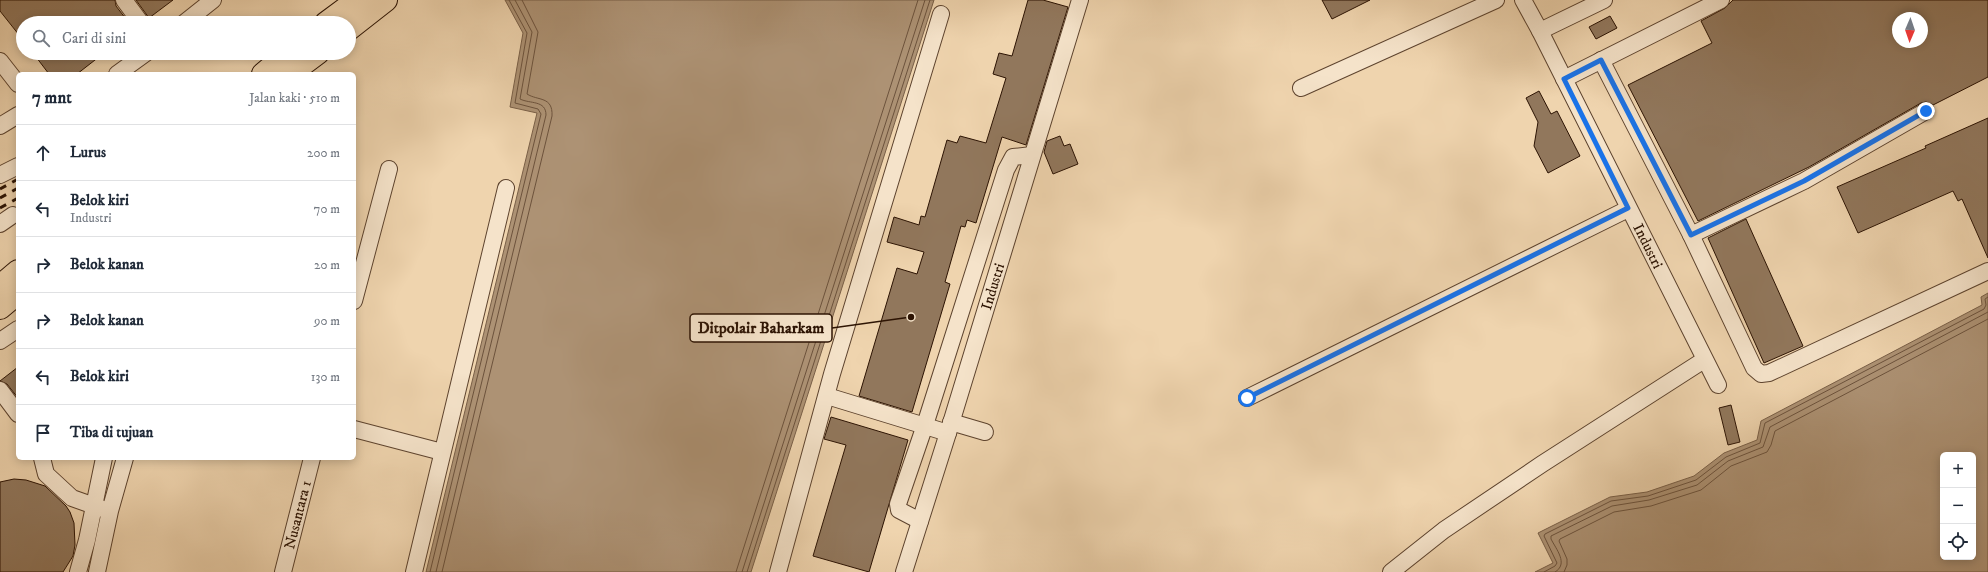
<!DOCTYPE html>
<html lang="id">
<meta charset="utf-8">
<style>
body{margin:0;font-family:"IM FELL DW Pica",serif;background:#f6f6f7;color:#1f2937}
.controls{position:absolute;right:12px;bottom:12px;display:grid;overflow:hidden;border-radius:6px;box-shadow:0 2px 10px #0003}
.controls button{width:36px;height:36px;display:grid;place-items:center;padding:0;border:0;border-bottom:1px solid #e0e1e3;background:#fff;color:#1f2937;font:20px sans-serif}
.compass{position:absolute;left:1892px;top:12px;width:36px;height:36px;border-radius:50%;background:#fff;box-shadow:0 2px 10px #0003;rotate:182deg}
.stop{position:absolute;width:12px;height:12px;margin:-9px;border:3px solid #1a73e8;border-radius:50%;background:#fff}
.stop.end{background:#1a73e8;border-color:#fff;box-shadow:0 1px 4px #0008}
.list{margin:0;padding:0;list-style:none}
h2{display:flex;justify-content:space-between;align-items:center;height:52px;margin:0;padding:0 16px;font-size:17px}
h2 small{font-size:13px;font-weight:400;color:#747a83}
.list li{display:grid;grid-template-columns:26px 1fr auto;gap:12px;align-items:center;box-sizing:border-box;height:56px;padding:0 16px;border-top:1px solid #e0e1e3}
.list b{display:block;font-size:15px;white-space:nowrap}
.list p{margin:0;font-size:13px;white-space:nowrap;color:#747a83}
.list em{font-size:13px;font-style:normal;color:#747a83}
.icon{flex:none;width:22px;height:22px;fill:none;stroke:currentColor;stroke-width:2;stroke-linecap:round;stroke-linejoin:round}
.map{position:relative;flex:none;width:1988px;height:572px;overflow:hidden}
.search{position:absolute;background:#fff;box-shadow:0 2px 10px #0003;left:16px;top:16px;width:340px;height:44px;display:flex;align-items:center;gap:10px;box-sizing:border-box;padding:0 14px;border-radius:22px;color:#747a83;font-size:15px}
.panel{position:absolute;background:#fff;box-shadow:0 2px 10px #0003;left:16px;top:72px;width:340px;height:388px;border-radius:6px}
.map>svg:first-child{display:block}
</style>
<div class="map">
<svg width="1988" height="572" viewBox="0 0 1988 572">
<rect width="100%" height="100%" fill="#efd4ae"/>
<filter id="stains"><feTurbulence type="fractalNoise" baseFrequency=".005" numOctaves="4"/><feColorMatrix values="0 0 0 0 .2 0 0 0 0 .09 0 0 0 0 .02 0 0 0 .5 -.17"/></filter>
<radialGradient id="worn" r=".72"><stop offset=".6" stop-color="#630" stop-opacity="0"/><stop offset="1" stop-color="#630" stop-opacity=".3"/></radialGradient>
<g fill="#ad9274" stroke="#795f47" fill-rule="evenodd">
<polygon points="505,0 934,0 751,572 426,572 537,113 510,107 523,33"/>
<path d="M1988 293V572H1535L1553 563 1538 533 1610 497 1647 492 1694 476 1724 453 1757 440 1761 421 1982 305 1981 297ZM1943 455H1973V557H1943Z"/>
</g>
<g fill="none" stroke-linecap="round" stroke-linejoin="round">
<g stroke="#6c523c" stroke-width="1">
<polyline points="430,572 541,114 538,109 515,103 527,33 509,0"/>
<path d="M436 572 546 115C546 100 530 104 520 99L532 32 515 0"/>
<path d="M442 572 552 116C553 96 538 101 527 94L538 32 522 0"/>
<polyline points="736,572 918,0"/>
<polyline points="742,572 925,0"/>
<polyline points="747,572 930,0"/>
<polyline points="1544,572 1555,566 1557,563 1544,536 1545,534 1611,501 1648,496 1696,480 1726,457 1760,443 1765,423 1984,309 1986,305 1985,299 1988,297"/>
<path d="M1555 572C1569 564 1556 549 1551 539V536L1612 506 1649 500 1697 485 1728 461 1763 447 1770 427 1988 312"/>
<polyline points="1564,572 1567,565 1567,559 1559,541 1560,539 1614,512 1651,506 1701,490 1731,466 1767,452 1771,445 1775,431 1988,319"/>
</g>
</g>
<g fill="#91775c" stroke="#2c1303" fill-rule="evenodd">
<polygon points="0,0 115,0 116,6 129,23 23,23 23,40 0,11"/>
<polygon points="136,0 173,0 149,18"/>
<polygon points="1028,0 1043,0 1068,7 1026,145 1002,137 976,223 967,220 965,227 961,226 945,282 950,284 912,412 859,396 897,268 917,274 924,252 887,242 894,217 919,225 921,216 925,217 947,140 957,143 960,136 986,143 1006,78 993,74 999,53 1012,56"/>
<polygon points="1322,0 1370,0 1332,19"/>
<path d="M1733 0H1988V77L1933 105 1926 102 1921 103 1809 167 1698 221 1628 85 1712 43 1701 21 1725 8ZM1898 18H1922V42H1898Z"/>
<polygon points="1610,16 1617,28 1596,39 1589,27"/>
<polygon points="33,53 104,53 77,74 49,74"/>
<polygon points="1539,91 1551,114 1557,111 1580,156 1548,173 1534,146 1538,122 1526,98"/>
<polygon points="1988,118 1988,258 1962,199 1958,201 1953,191 1858,233 1837,187 1926,148 1925,146"/>
<polygon points="1060,136 1064,146 1070,144 1078,164 1053,174 1044,152 1047,141"/>
<polygon points="1746,219 1803,346 1764,363 1708,238"/>
<polygon points="18,367 18,398 7,384 0,381"/>
<polygon points="1731,405 1740,442 1728,445 1719,408"/>
<polygon points="831,417 908,440 869,572 813,556 846,445 824,439"/>
<polygon points="14,479 26,480 45,486 66,506 70,512 74,523 75,545 73,556 63,572 0,572 0,482"/>
</g>
<g fill="none" stroke-linecap="round" stroke-linejoin="round">
<defs>
<g id="minor">
<polyline points="124,0 141,23"/>
<path id="s1" d="M1523 0 1540 31 1718 385"/>
<polyline points="184,23 213,0"/>
<polyline points="1540,31 1604,0"/>
<polyline points="1601,60 1691,235 1754,368 1761,374 1769,373 1988,271"/>
<polyline points="0,61 18,84"/>
<polyline points="117,74 146,53"/>
<polyline points="1564,79 1721,0"/>
<polyline points="1301,88 1496,0"/>
<polyline points="0,126 18,115"/>
<polyline points="0,175 18,166"/>
<polyline points="0,224 13,215"/>
<polyline points="1691,235 1804,181 1926,111"/>
<polyline points="354,301 389,169"/>
<polyline points="0,341 18,329"/>
<polyline points="0,390 18,414"/>
<polyline points="827,396 948,433"/>
<polyline points="1247,398 1628,209"/>
<polyline points="951,422 985,432"/>
<polyline points="354,429 442,452"/>
<polyline points="42,458 46,474 72,498 103,509"/>
<polyline points="920,521 899,510 898,504 925,425 1006,170 1013,157 1032,155"/>
<polyline points="78,572 87,540 104,458"/>
<polyline points="97,572 110,511 125,458"/>
<path id="s2" d="M283 572 312 458"/>
<polyline points="414,572 506,188"/>
<polyline points="778,572 832,374 941,14"/>
<path id="s3" d="M904 572 948 433 1080 0"/>
<polyline points="1391,572 1444,530 1542,464 1704,360"/>
</g>
<g id="highway">
<polyline points="326,23 357,0"/>
<polyline points="349,29 386,0"/>
<polyline points="263,74 288,53"/>
<polyline points="290,74 318,53"/>
<polyline points="0,286 18,271"/>
<polyline points="0,308 18,293"/>
</g>
</defs>
<use href="#minor" stroke="#5d432e" stroke-width="18"/>
<use href="#highway" stroke="#2c1303" stroke-width="24"/>
<use href="#minor" stroke="#f5e3ca" stroke-width="16"/>
<use href="#highway" stroke="#efd4ae" stroke-width="22"/>
<g stroke="#2c1303" stroke-width="3" stroke-dasharray="7 7" stroke-linecap="butt">
<polyline points="0,189 18,179"/>
<polyline points="0,198 18,188"/>
<polyline points="0,208 18,198"/>
</g>
</g>
<g fill="none" stroke-linecap="round" stroke-linejoin="round">
<polyline stroke="#1a73e8" stroke-width="5" points="1247,398 1628,208 1564,79 1601,60 1691,235 1804,181 1926,111"/>
</g>
<g text-anchor="middle" stroke-width="3" stroke-linejoin="round" paint-order="stroke">
<g font-size="15" fill="#2c1303" stroke="#f5e3ca">
<text dy="5" stroke="none"><textPath href="#s1" startOffset="276">Industri</textPath></text>
<text dy="5" stroke="none"><textPath href="#s3" startOffset="299">Industri</textPath></text>
<text dy="5" stroke="none"><textPath href="#s2" startOffset="59">Nusantara 1</textPath></text>
</g>
</g>
<path fill="none" stroke="#2c1303" stroke-width="1.5" d="M911 317L832 328"/>
<circle fill="#2c1303" stroke="#f5e3ca" stroke-width="1.5" cx="911" cy="317" r="4"/>
<rect fill="#f5e3ca" stroke="#2c1303" stroke-width="1.5" x="690" y="314" width="142" height="28" rx="4"/>
<g font-size="16" text-anchor="middle" font-weight="bold" fill="#2c1303">
<text x="761" y="333">Ditpolair Baharkam</text>
</g>
<rect width="100%" height="100%" filter="url(#stains)"/>
<rect width="100%" height="100%" fill="url(#worn)"/>
</svg>
<div class="controls">
<button>+</button>
<button>−</button>
<button><svg class="icon" aria-label="locate" viewBox="0 0 24 24"><circle cx="12" cy="12" r="6"/><path d="M12 2v4M12 18v4M2 12h4M18 12h4"/></svg></button>
</div>
<svg class="compass" viewBox="-18 -18 36 36"><path d="M0-13l5 13h-10z" fill="#e53935"/><path d="M0 13l5-13h-10z" fill="#747a83"/></svg>
<div class="stop" style="left:1247px;top:398px"></div>
<div class="stop end" style="left:1926px;top:111px"></div>
<div class="search"><svg class="icon" aria-label="search" viewBox="0 0 24 24"><circle cx="10" cy="10" r="6"/><path d="M15 15l6 6"/></svg>Cari di sini</div>
<section class="panel">
<h2>7 mnt<small>Jalan kaki · 510 m</small></h2>
<ul class="list">
<li><svg class="icon" aria-label="ahead" viewBox="0 0 24 24"><path d="M12 20V5M6 11l6-6 6 6"/></svg><div><b>Lurus</b></div><em>200 m</em></li>
<li><svg class="icon" aria-label="left" viewBox="0 0 24 24"><path d="M17 20v-9H6M10 6l-5 5 5 5"/></svg><div><b>Belok kiri</b><p>Industri</p></div><em>70 m</em></li>
<li><svg class="icon" aria-label="right" viewBox="0 0 24 24"><path d="M7 20v-9h11M14 6l5 5-5 5"/></svg><div><b>Belok kanan</b></div><em>20 m</em></li>
<li><svg class="icon" aria-label="right" viewBox="0 0 24 24"><path d="M7 20v-9h11M14 6l5 5-5 5"/></svg><div><b>Belok kanan</b></div><em>90 m</em></li>
<li><svg class="icon" aria-label="left" viewBox="0 0 24 24"><path d="M17 20v-9H6M10 6l-5 5 5 5"/></svg><div><b>Belok kiri</b></div><em>130 m</em></li>
<li><svg class="icon" aria-label="arrive" viewBox="0 0 24 24"><path d="M6 21V4h12l-3 4 3 4H6"/></svg><div><b>Tiba di tujuan</b></div></li>
</ul>
</section>
</div>
